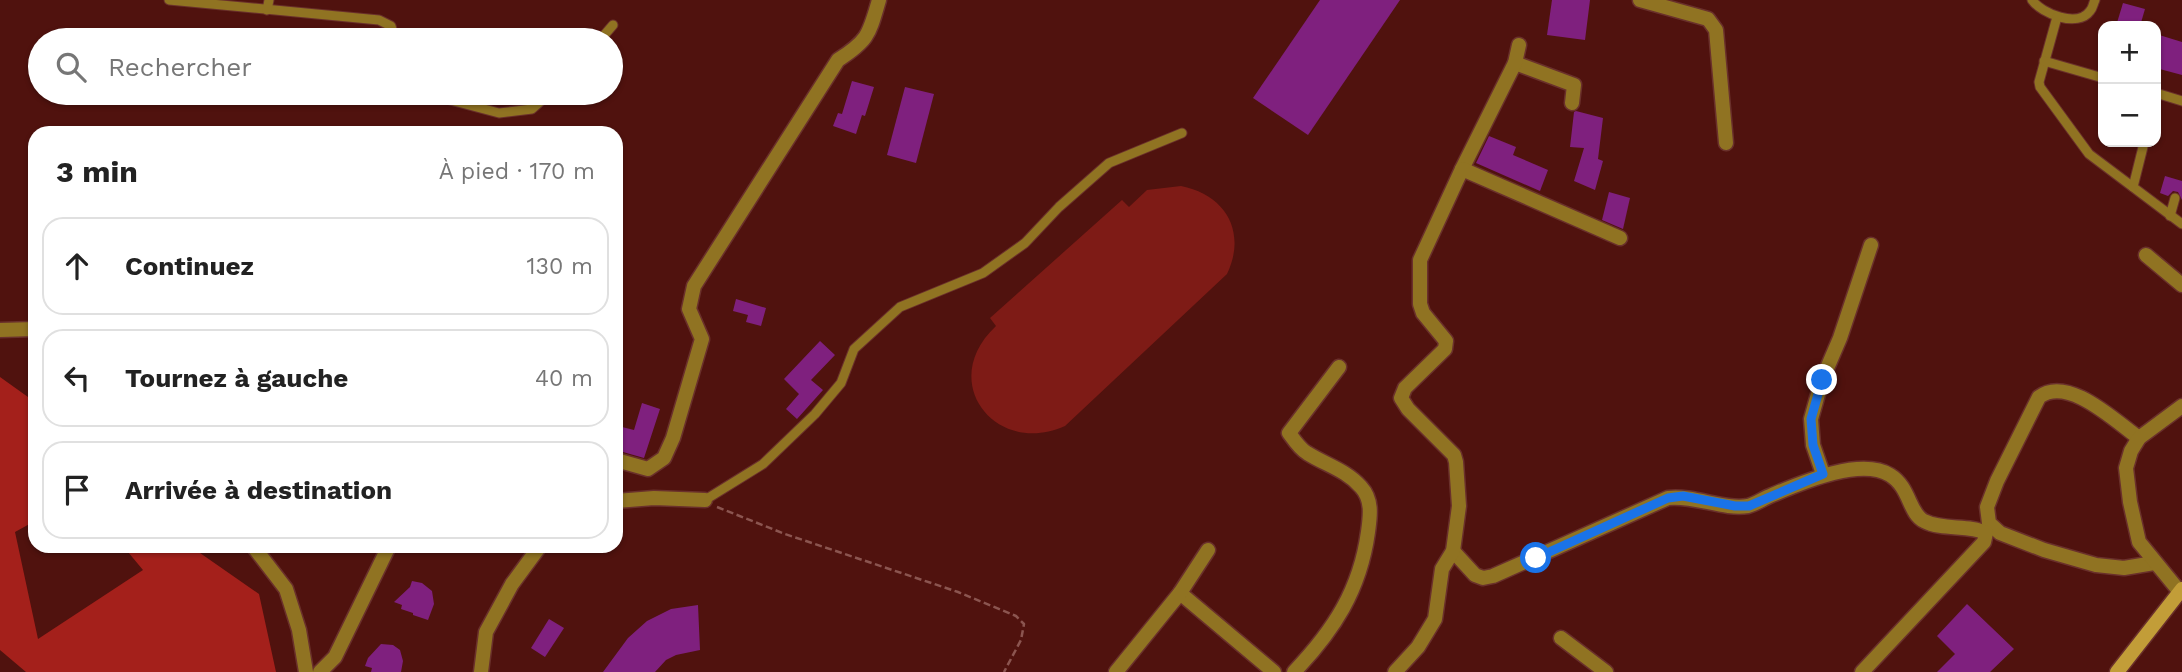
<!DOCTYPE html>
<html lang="fr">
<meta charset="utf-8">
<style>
body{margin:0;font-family:"Work Sans",sans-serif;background:#f2f2f2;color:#222}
.controls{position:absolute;right:21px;top:21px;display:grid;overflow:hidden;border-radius:14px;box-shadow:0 2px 5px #0004}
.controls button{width:63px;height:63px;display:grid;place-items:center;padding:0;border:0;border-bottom:2px solid #e0e0e0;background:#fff;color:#222;font:35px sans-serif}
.stop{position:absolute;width:21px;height:21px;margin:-16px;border:5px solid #1a73e8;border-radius:50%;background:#fff}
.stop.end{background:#1a73e8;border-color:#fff;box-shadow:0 2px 7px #0008}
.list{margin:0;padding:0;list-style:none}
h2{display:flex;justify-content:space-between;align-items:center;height:91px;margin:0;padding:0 28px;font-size:30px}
h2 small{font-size:23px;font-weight:400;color:#767676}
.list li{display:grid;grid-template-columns:46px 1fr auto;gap:21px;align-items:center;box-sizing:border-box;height:98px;margin:0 14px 14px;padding:0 14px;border:2px solid #e0e0e0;border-radius:21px}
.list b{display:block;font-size:26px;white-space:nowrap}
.list em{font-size:23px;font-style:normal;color:#767676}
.icon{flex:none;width:38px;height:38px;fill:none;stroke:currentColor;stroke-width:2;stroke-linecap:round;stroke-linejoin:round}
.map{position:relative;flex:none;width:2182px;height:672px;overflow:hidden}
.search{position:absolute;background:#fff;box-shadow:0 2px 5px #0004;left:28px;top:28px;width:595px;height:77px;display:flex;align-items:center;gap:18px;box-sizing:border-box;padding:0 24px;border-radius:38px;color:#767676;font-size:26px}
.panel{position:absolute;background:#fff;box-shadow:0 2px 5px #0004;left:28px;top:126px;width:595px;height:427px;border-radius:21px}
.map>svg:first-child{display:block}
</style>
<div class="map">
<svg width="2182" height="672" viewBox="0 0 2182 672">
<rect width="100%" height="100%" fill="#50120e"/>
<path fill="#7e1b16" d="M1181 186C1226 195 1247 232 1227 274L1065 426C996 457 936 382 996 326L990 318 1122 200 1129 207 1147 190Z"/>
<polygon fill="#a4201b" points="0,377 35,402 35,521 15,532 38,639 143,570 123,546 190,546 259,594 276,672 26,672 0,650"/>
<g fill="#7f207e">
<polygon points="1320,0 1400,0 1308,135 1253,98"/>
<polygon points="1552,0 1590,0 1585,40 1547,35"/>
<polygon points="2123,3 2145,9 2140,26 2116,26"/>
<polygon points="2156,34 2182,42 2182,75 2156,68"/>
<polygon points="852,81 874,87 865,116 862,115 856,134 833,126 838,113 842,114"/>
<polygon points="905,87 934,94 916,163 887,155"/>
<polygon points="1576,111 1603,118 1598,159 1603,161 1595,190 1574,181 1584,148 1570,147 1574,112"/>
<polygon points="1489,136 1516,147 1513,155 1548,170 1540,191 1476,163"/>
<polygon points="2165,176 2182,181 2182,200 2178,192 2173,191 2168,196 2160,193"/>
<polygon points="1609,192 1630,198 1623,229 1602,220"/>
<polygon points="736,299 766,308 761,326 746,322 748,315 733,311"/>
<polygon points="820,341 835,355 811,380 823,390 797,419 786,409 799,394 784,379"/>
<polygon points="642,403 660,409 644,458 616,450 618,426 634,430"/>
<polygon points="412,581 422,583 432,591 434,604 428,620 413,615 413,613 401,609 402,605 394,602 410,587"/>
<polygon points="1967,604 2014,649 1990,672 1937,672 1955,654 1937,636"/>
<polygon points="698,605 700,650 676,655 666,660 655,672 603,672 628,638 647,621 671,609"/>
<polygon points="549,619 564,628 545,657 531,648"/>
<polygon points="381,644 393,645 400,650 403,661 401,672 371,672 372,668 365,666 368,658"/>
</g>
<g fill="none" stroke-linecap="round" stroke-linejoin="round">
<defs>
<g id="lane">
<polyline points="169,0 379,20 391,26 395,40"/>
<path d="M2032 0C2042 14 2078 28 2090 11 2093 8 2093 4 2095 0"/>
<polyline points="267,10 269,0"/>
<polyline points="2057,17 2039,82 2040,87 2089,154 2182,224"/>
<polyline points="600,40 613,25"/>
<polyline points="2044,61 2103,78"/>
<polyline points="424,93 499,113 532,109 550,93"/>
<polyline points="2156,93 2182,101"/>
<polyline points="2133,187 2143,147"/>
<polyline points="2170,216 2175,198"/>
<polyline points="705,500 763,464 815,414 841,383 854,349 900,307 983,273 1025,243 1059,207 1109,163 1182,133"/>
</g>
<g id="street">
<polyline points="1640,0 1708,19 1716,30 1726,143"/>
<polyline points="1515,63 1574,85 1572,103"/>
<polyline points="1462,169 1515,63 1519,45"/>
<polyline points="2146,255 2182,285"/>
<polyline points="0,330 35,329"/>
<path d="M2139 438C2115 421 2068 375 2039 397L1997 481 1987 507 1989 523 2000 533 2044 550 2096 565 2124 568 2154 563"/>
<path d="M616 460 648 469 664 458 673 438 702 339 689 309 694 286 838 60C869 40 869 34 879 0"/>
<polyline points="1823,474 1813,445 1811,419 1822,380 1840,338 1871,245"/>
<polyline points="616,501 654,498 705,500"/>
<polyline points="253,546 286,589 299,630 306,672"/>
<path d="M1453 551 1475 575 1483 578 1493 576 1668 498C1695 495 1723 510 1748 506 1756 504 1764 498 1772 495 1801 483 1860 457 1890 475 1910 487 1909 514 1924 521 1943 531 1969 524 1986 533L1984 542 1862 672"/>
<polyline points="2180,592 2139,542 2130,502 2126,468 2131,451 2139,438 2182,406"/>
<polyline points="1180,593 1274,672"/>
<polyline points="1561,638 1606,672"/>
<polyline points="320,672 335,657 389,546"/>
<polyline points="481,672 486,632 512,584 540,546"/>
<polyline points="1116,672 1180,593 1208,550"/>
<path d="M1294 672C1334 630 1360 590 1368 532 1370 517 1373 500 1361 487 1346 470 1326 465 1307 453 1300 449 1294 440 1289 433L1339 367"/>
<polyline points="1395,672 1418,647 1435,619 1442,569 1453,551 1459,506 1456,462 1454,455 1408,409 1401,398 1405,388 1445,349 1446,341 1423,313 1420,304 1420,260 1462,169 1620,238"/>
</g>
<polyline id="secondary" points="2117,672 2182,589"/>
</defs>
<use href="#lane" stroke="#6a302b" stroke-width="11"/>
<use href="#street" stroke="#6a302b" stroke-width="17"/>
<use href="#secondary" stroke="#6a302b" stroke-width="17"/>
<polyline stroke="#8b5550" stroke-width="2.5" stroke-dasharray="7 3.5" stroke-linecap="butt" points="717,507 785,534 958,592 1016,616 1024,624 1021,640 1004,672"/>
<use href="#lane" stroke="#907322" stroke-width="9"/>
<use href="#street" stroke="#907322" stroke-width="14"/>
<use href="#secondary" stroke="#c29d38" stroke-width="14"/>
</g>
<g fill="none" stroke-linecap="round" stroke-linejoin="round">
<polyline stroke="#1a73e8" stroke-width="9" points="1536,558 1668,498 1683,496 1735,506 1749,506 1823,474 1813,445 1811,419 1822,380"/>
</g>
</svg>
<div class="controls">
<button>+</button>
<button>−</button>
</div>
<div class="stop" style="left:1536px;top:558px"></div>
<div class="stop end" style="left:1822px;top:380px"></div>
<div class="search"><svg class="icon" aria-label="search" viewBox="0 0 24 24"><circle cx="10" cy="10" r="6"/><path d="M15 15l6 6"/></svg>Rechercher</div>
<section class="panel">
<h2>3 min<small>À pied · 170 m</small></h2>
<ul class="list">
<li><svg class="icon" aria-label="ahead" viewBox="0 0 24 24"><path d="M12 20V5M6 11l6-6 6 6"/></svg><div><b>Continuez</b></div><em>130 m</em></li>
<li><svg class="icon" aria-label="left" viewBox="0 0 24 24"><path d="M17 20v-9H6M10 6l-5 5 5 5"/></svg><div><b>Tournez à gauche</b></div><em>40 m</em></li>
<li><svg class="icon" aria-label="arrive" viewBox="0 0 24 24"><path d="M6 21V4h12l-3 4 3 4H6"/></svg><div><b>Arrivée à destination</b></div></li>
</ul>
</section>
</div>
